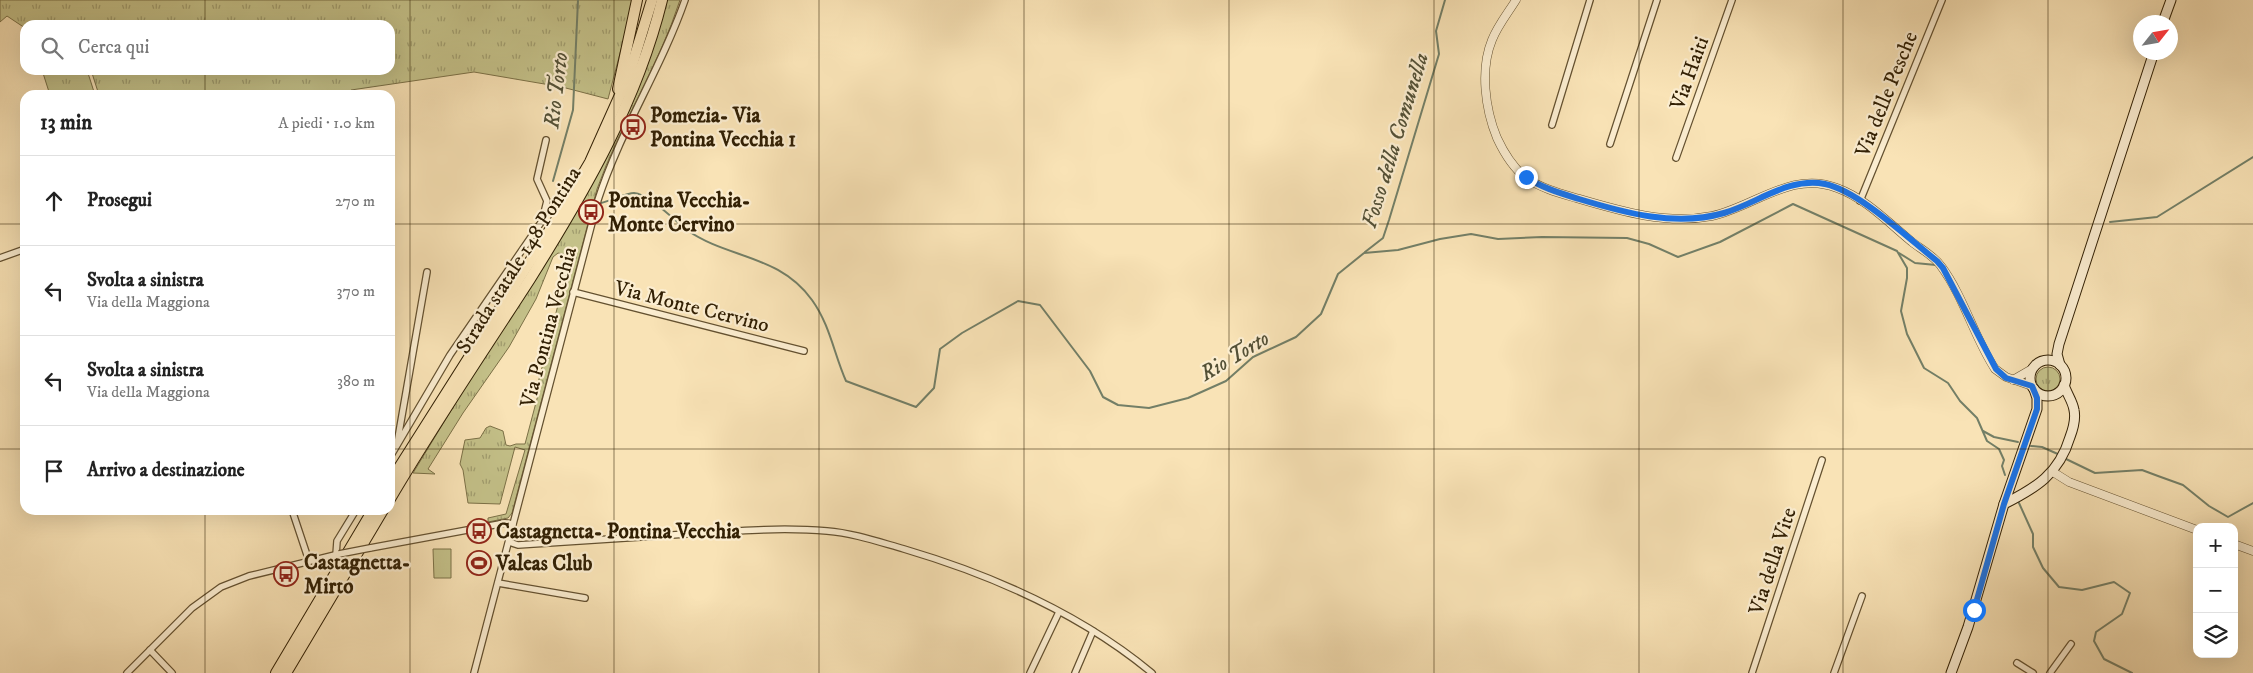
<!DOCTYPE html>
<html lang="it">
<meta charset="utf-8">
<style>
body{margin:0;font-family:"IM FELL DW Pica",serif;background:#f6f6f6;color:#222}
.controls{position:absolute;right:15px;bottom:15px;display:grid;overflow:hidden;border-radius:10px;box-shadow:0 5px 20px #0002}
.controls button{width:45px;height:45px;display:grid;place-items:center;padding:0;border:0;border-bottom:1px solid #e0e0e0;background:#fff;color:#222;font:25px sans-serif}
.compass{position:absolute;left:2133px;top:15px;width:45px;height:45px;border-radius:50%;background:#fff;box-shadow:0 5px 20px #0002;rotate:59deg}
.stop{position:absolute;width:15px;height:15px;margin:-11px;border:4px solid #1a73e8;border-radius:50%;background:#fff}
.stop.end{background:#1a73e8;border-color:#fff;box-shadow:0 1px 5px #0008}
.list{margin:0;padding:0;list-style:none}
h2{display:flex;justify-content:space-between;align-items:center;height:65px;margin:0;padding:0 20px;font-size:21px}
h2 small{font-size:16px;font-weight:400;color:#767676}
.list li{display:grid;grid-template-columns:32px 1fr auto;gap:15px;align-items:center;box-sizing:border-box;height:90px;padding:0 20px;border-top:1px solid #e0e0e0}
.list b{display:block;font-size:19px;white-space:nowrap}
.list p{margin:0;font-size:16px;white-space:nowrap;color:#767676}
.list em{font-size:16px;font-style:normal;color:#767676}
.icon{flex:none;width:28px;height:28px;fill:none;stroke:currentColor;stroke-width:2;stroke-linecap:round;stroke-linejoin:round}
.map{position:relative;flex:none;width:2253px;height:673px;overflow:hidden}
.search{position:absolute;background:#fff;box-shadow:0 5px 20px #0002;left:20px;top:20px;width:375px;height:55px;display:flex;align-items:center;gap:12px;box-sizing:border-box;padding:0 18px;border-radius:15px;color:#767676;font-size:19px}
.panel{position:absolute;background:#fff;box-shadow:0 5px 20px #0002;left:20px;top:90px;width:375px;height:425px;border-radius:15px}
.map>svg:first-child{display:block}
</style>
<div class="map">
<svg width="2253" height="673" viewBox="0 0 2253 673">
<defs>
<pattern id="grass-tufts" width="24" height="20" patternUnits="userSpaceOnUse" patternTransform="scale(1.25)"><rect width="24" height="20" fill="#c4c189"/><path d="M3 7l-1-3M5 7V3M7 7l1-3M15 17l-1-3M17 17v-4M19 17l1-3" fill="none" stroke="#a09c6e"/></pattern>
</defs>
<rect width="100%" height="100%" fill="#f9e3b6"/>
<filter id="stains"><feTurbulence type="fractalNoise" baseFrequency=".004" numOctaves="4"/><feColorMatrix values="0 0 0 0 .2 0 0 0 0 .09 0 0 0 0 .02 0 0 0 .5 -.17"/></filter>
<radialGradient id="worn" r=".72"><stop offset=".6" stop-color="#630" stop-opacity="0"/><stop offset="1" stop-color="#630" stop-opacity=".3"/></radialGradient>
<g fill="url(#grass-tufts)" stroke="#7b7046">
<polygon points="0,0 634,0 608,99 562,87 474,72 351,90 351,95 124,95 123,91 124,95 99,95 91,70 390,70 390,25 25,25 25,28 7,16 0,22"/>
<path d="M664 0H680C659 66 620 124 597 189L512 513 508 518 488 522V518L506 514 525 450 515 447 500 504 468 503 463 470 460 464 465 440 480 438 486 428 490 426 503 431 506 445 510 446 516 444H525L538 395 537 387 569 262 567 255 558 253 553 257 536 299 509 347 463 413 428 469 435 474 413 473 603 161Z"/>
<polygon points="42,70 87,70 95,95 50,95"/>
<circle cx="2048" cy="379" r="12"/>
</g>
<polygon fill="#c4c189" stroke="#7b7046" points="433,549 451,549 451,578 434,578"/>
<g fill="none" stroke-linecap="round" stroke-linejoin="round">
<g stroke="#737f67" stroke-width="2">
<polyline points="553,181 573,110 578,0"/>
<path d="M601 203C610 201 627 193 634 193 649 194 675 221 687 230 728 259 779 254 812 300 830 325 834 354 846 381L916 407 934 388 940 349 962 333 1018 301 1040 305 1090 371 1103 397 1118 405 1149 408 1188 398 1226 381 1253 357 1296 337 1321 314 1338 274 1364 253 1398 250 1440 239 1471 234 1498 239 1542 237 1627 238 1649 244 1678 257 1720 242 1793 204 1897 251 1907 268V278L1901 311 1907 334 1924 368 1948 383 1960 401 1977 418 1987 441 1999 449 2004 460 2002 466 2005 475"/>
<polyline points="2110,222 2157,217 2253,157"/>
<polyline points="1365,252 1383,238 1389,220 1439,54 1436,31 1445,0"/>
<polyline points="1899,253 1915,263 1936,265"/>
<polyline points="1983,431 1994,437 2018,442"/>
<polyline points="2031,446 2042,447 2060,455"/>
<polyline points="2064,458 2095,473 2142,470 2158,476 2183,485 2209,506 2228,517 2253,503"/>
<polyline points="2019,503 2033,534 2033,547 2043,568 2059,587 2082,590 2114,582 2130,593 2122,614 2096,632 2094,641 2104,659 2132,673"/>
</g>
<defs>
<g id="minor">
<polyline points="1552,125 1590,0"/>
<polyline points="1610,144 1657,0"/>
<polyline points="1676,158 1732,0"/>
<polyline points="1860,201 1942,0"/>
<polyline points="0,258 25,249"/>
<polyline points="573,292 804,351"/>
<polyline points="397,444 427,272"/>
<polyline points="390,457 450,355 542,221 547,201 537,179 546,140"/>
<polyline points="292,510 309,561"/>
<path d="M509 542 518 545C574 541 631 538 687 534 733 531 781 527 827 531 853 533 879 542 904 549 992 575 1081 614 1152 673"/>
<polyline points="370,548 505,523 513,524"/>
<polyline points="336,555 337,541 356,510"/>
<polyline points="498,583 585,598"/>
<polyline points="150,650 172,673"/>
<polyline points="2017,663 2033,673"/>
<polyline points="127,673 192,608 221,587 249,576 339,554"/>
<path d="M474 673 598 200C620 131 661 69 685 0"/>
<polyline points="1030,673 1059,612"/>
<polyline points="1075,673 1093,631"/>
<polyline points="1752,673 1822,460"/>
<polyline points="1834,673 1862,596"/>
<polyline points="2050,673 2071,644"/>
</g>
<g id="tertiary">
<path d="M1516 0C1508 13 1498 25 1492 40 1480 69 1485 109 1497 138 1504 153 1512 167 1526 178 1541 188 1559 193 1576 198 1620 211 1666 225 1712 216 1754 207 1792 170 1837 188 1865 198 1889 223 1912 242 1921 249 1934 256 1941 266 1964 297 1974 337 1995 369L2006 377 2032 386"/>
<polyline points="2013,380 2032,369"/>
<polyline points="2053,472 2069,482 2197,530"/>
<polyline points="2234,544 2253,551"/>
</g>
<g id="secondary">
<polyline points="2163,22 2171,0"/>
<circle cx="2048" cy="378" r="18"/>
<polyline points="2060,365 2057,354 2059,344 2154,52"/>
<path d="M2004 504C2036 488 2059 474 2070 437 2073 429 2076 419 2074 410 2073 402 2067 394 2064 385"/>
<polyline points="1951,673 1968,627 2004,504 2037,409 2037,398 2034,389"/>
</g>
<g id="trunk">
<polyline points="618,89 637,0"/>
<polyline points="390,482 553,225 590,162 629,75 652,0"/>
<path d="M390 499C434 424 483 352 530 279 585 191 637 102 662 0"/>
<polyline points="276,673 373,510"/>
<polyline points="286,673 383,510"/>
</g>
</defs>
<use href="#minor" stroke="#645130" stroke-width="8"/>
<use href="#tertiary" stroke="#645130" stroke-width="9"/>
<use href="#secondary" stroke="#322004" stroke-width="11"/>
<use href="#trunk" stroke="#322004" stroke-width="12"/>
<use href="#minor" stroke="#fbedd0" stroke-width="5.5"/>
<use href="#tertiary" stroke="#fbedd0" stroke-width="8"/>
<use href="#secondary" stroke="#fbedd0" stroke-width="9"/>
<use href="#trunk" stroke="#f9e3b6" stroke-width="10"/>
<defs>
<polyline id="minor-bridge" points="339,554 370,548"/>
</defs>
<use href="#minor-bridge" stroke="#645130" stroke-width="8" stroke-linecap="butt"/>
<use href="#minor-bridge" stroke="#fbedd0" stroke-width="5.5"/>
</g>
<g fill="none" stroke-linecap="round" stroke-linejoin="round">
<path stroke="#1a73e8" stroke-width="6" d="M1526 177C1542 188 1560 193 1579 199 1625 213 1676 227 1724 213 1758 203 1788 177 1825 184 1859 191 1909 239 1937 261L1943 268 1996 369 2006 378 2032 386 2037 398V409L2004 504 1974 610"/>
</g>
<path fill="none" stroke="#322004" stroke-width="1" stroke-opacity="0.55" d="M205 0V25M410 0V673M614 0V673M819 0V673M1024 0V673M1229 0V673M1434 0V673M1639 0V673M1843 0V673M2048 0V673M205 70V95M0 224H25M390 224H2253M0 449H25M390 449H2253M205 510V673"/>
<defs>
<symbol id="bus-ring" viewBox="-11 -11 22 22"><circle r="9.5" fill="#fbedd0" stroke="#8f2418" stroke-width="1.5"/><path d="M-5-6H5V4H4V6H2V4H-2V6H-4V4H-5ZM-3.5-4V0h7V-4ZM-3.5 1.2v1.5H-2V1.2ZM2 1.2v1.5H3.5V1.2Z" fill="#8f2418"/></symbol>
<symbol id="stadium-ring" viewBox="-11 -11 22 22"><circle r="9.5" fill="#fbedd0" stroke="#8f2418" stroke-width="1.5"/><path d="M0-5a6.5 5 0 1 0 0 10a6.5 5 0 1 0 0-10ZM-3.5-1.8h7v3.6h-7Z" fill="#8f2418"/></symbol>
</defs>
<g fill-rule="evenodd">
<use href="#bus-ring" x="619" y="113" width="28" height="28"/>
<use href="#bus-ring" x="577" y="198" width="28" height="28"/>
<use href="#bus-ring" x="465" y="517" width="28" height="28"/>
<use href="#stadium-ring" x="465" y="549" width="28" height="28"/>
<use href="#bus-ring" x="272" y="560" width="28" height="28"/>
</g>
<g text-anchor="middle" stroke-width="4.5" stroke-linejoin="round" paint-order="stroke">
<g font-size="21" fill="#322004" stroke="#fbedd0">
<text transform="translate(1689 73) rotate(-70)" y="7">Via Haiti</text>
<text transform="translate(1886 94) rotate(-68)" y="7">Via delle Pesche</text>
<text transform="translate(518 260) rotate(-58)" y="7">Strada statale 148 Pontina</text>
<text transform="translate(692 306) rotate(14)" y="7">Via Monte Cervino</text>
<text transform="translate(548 327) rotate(-75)" y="7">Via Pontina Vecchia</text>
<text transform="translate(1772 561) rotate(-72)" y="7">Via della Vite</text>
</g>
<g font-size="21" font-weight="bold" fill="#322004" stroke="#fbedd0" text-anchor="start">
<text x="650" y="122">Pomezia- Via<tspan x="650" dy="24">Pontina Vecchia 1</tspan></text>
<text x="608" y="207">Pontina Vecchia-<tspan x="608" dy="24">Monte Cervino</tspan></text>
<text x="496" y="538">Castagnetta- Pontina Vecchia</text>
<text x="304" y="569">Castagnetta-<tspan x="304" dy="24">Mirto</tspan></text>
<text x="496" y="570">Valeas Club</text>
</g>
<g font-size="22" font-style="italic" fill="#535036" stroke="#fbedd0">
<text transform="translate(555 90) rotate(-83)" y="8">Rio Torto</text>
<text transform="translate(1394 140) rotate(-73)" y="8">Fosso della Comunella</text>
<text transform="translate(1234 355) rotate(-31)" y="8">Rio Torto</text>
</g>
</g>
<rect width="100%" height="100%" filter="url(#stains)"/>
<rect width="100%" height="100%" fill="url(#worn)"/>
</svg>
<div class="controls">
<button>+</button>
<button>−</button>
<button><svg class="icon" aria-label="layers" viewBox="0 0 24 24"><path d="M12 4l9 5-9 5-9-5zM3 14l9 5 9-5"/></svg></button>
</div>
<svg class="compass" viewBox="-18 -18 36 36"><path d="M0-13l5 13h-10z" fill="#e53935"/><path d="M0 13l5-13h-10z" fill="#767676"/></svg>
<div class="stop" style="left:1974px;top:610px"></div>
<div class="stop end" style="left:1526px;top:177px"></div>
<div class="search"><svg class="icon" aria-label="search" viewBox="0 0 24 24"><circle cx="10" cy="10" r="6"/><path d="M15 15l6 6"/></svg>Cerca qui</div>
<section class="panel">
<h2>13 min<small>A piedi · 1.0 km</small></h2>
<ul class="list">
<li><svg class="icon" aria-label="ahead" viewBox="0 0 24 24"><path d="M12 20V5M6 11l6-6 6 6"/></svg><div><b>Prosegui</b></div><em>270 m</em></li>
<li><svg class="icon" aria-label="left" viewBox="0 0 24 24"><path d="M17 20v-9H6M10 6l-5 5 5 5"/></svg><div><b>Svolta a sinistra</b><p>Via della Maggiona</p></div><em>370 m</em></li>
<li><svg class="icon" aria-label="left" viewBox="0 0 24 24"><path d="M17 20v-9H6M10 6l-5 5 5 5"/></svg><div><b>Svolta a sinistra</b><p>Via della Maggiona</p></div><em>380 m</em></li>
<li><svg class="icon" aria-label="arrive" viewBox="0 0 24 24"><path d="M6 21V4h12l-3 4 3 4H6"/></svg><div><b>Arrivo a destinazione</b></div></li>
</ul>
</section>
</div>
